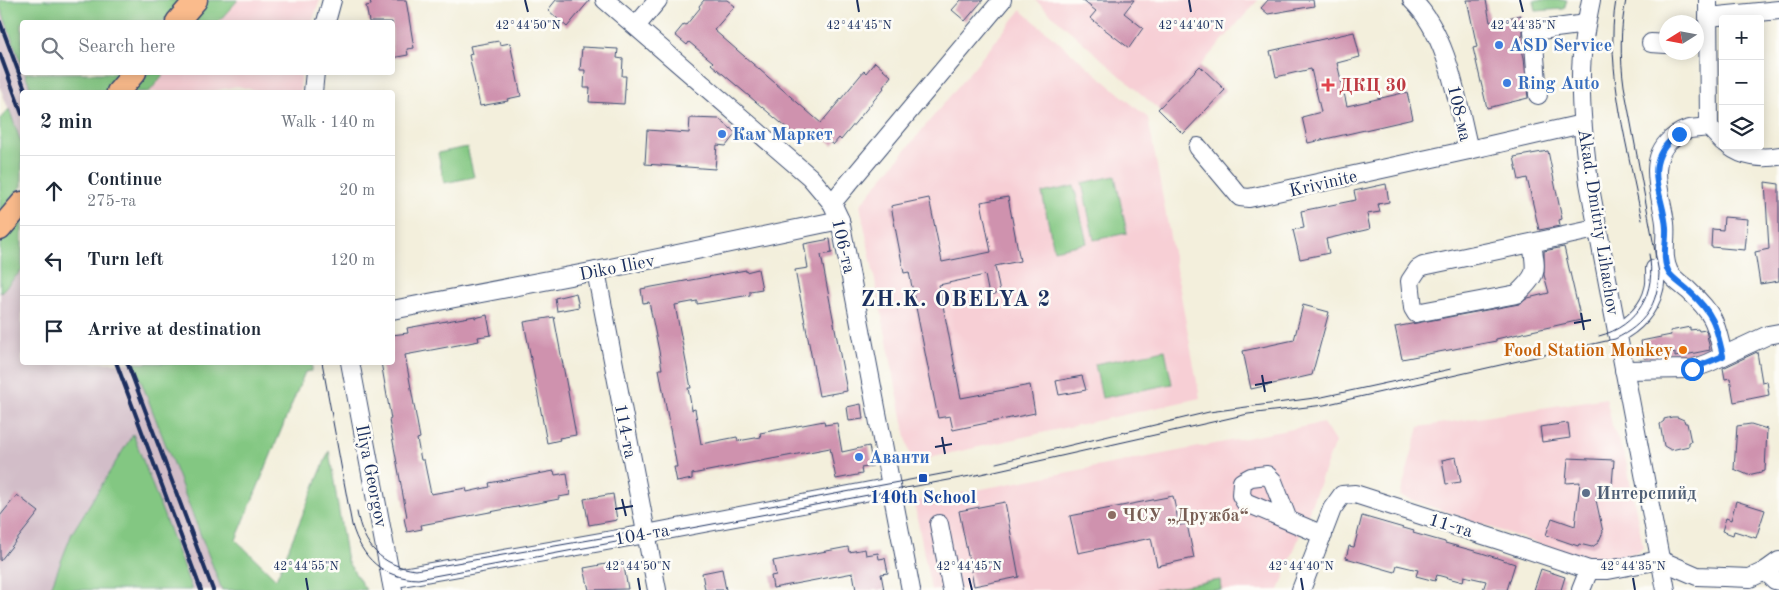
<!DOCTYPE html>
<meta charset="utf-8">
<style>
body{margin:0;font-family:"Old Standard TT",serif;background:#f2f2f3;color:#1f2937}
.controls{position:absolute;right:15px;top:15px;display:grid;overflow:hidden;border-radius:5px;box-shadow:0 2px 12px #0003}
.controls button{width:45px;height:45px;display:grid;place-items:center;padding:0;border:0;border-bottom:1px solid #e0e1e3;background:#fff;color:#1f2937;font:25px sans-serif}
.compass{position:absolute;left:1659px;top:15px;width:45px;height:45px;border-radius:50%;background:#fff;box-shadow:0 2px 12px #0003;rotate:259deg}
.stop{position:absolute;width:15px;height:15px;margin:-11px;border:4px solid #1a73e8;border-radius:50%;background:#fff}
.stop.end{background:#1a73e8;border-color:#fff;box-shadow:0 1px 5px #0008}
.list{margin:0;padding:0;list-style:none}
h2{display:flex;justify-content:space-between;align-items:center;height:65px;margin:0;padding:0 20px;font-size:21px}
h2 small{font-size:16px;font-weight:400;color:#747a83}
.list li{display:grid;grid-template-columns:32px 1fr auto;gap:15px;align-items:center;box-sizing:border-box;height:70px;padding:0 20px;border-top:1px solid #e0e1e3}
.list b{display:block;font-size:19px;white-space:nowrap}
.list p{margin:0;font-size:16px;white-space:nowrap;color:#747a83}
.list em{font-size:16px;font-style:normal;color:#747a83}
.icon{flex:none;width:28px;height:28px;fill:none;stroke:currentColor;stroke-width:2;stroke-linecap:round;stroke-linejoin:round}
.map{position:relative;flex:none;width:1779px;height:590px;overflow:hidden}
.search{position:absolute;background:#fff;box-shadow:0 2px 12px #0003;left:20px;top:20px;width:375px;height:55px;display:flex;align-items:center;gap:12px;box-sizing:border-box;padding:0 18px;border-radius:5px;color:#747a83;font-size:19px}
.panel{position:absolute;background:#fff;box-shadow:0 2px 12px #0003;left:20px;top:90px;width:375px;height:275px;border-radius:5px}
.map>svg:first-child{display:block}
</style>
<div class="map">
<svg width="1779" height="590" viewBox="0 0 1779 590">
<rect width="100%" height="100%" fill="#fdfcf7"/>
<filter id="ink" filterUnits="userSpaceOnUse"><feTurbulence type="fractalNoise" baseFrequency=".02" numOctaves="2"/><feDisplacementMap in="SourceGraphic" scale="10" xChannelSelector="R" yChannelSelector="G"/><feConvolveMatrix kernelMatrix="1 2 1 2 8 2 1 2 1" color-interpolation-filters="sRGB"/></filter>
<filter id="wash" filterUnits="userSpaceOnUse"><feTurbulence type="fractalNoise" baseFrequency=".0096" numOctaves="4" result="noise"/><feDisplacementMap in="SourceGraphic" scale="20" xChannelSelector="R" yChannelSelector="G"/><feGaussianBlur stdDeviation="1.12" result="paint"/><feColorMatrix in="noise" values="0 0 0 0 0 0 0 0 0 0 0 0 0 0 0 0 0 1.4 0 .05"/><feComposite in="paint" operator="in"/></filter>
<g filter="url(#wash)">
<rect width="100%" height="100%" fill="#f3efdc"/>
<g fill="#f7cfd5">
<polygon points="238,0 320,0 312,22 218,22"/>
<polygon points="1035,0 1258,0 1200,66 1158,109"/>
<polygon points="1021,10 1148,118 1200,398 911,462 860,205"/>
<polygon points="165,73 301,73 300,92 262,92 237,86 209,92 149,92"/>
<polygon points="1606,398 1612,425 1626,460 1643,546 1638,552 1605,560 1583,559 1400,496 1419,427"/>
<polygon points="1323,423 1335,442 1279,590 931,590 914,502"/>
</g>
<g fill="#d2bdc8">
<polygon points="0,6 22,66 22,72 25,73 32,92 22,92 22,145 0,87"/>
<polygon points="22,270 22,362 134,363 222,590 192,590 133,435 72,533 50,590 0,590 0,293"/>
</g>
<g fill="#83c782" stroke="#4f7b70">
<polygon points="0,0 182,0 163,22 22,22 22,66 0,6"/>
<polygon points="209,0 238,0 218,22 190,22"/>
<polygon points="1534,0 1567,0 1564,9 1536,11"/>
<polygon points="25,73 121,73 104,92 32,92"/>
<polygon points="148,73 165,73 149,92 132,92"/>
<polygon points="9,109 22,145 22,186 0,212 0,119"/>
<polygon points="467,147 474,177 444,183 438,153"/>
<polygon points="1115,176 1127,233 1094,240 1082,183"/>
<polygon points="1074,186 1087,243 1054,250 1042,193"/>
<polygon points="22,219 22,270 0,293 0,244"/>
<polygon points="1165,350 1172,384 1102,398 1095,364"/>
<polygon points="134,363 312,363 312,371 305,372 236,540 276,579 329,451 347,561 366,590 222,590"/>
<polygon points="133,434 192,590 50,590 72,533"/>
<polygon points="1220,580 1221,590 1155,590"/>
</g>
<g id="blocks">
<g fill="#cf92ae">
<polygon points="370,0 406,0 414,48 407,49 408,55 392,58 392,22 369,22 366,6 371,5"/>
<polygon points="556,0 590,0 567,27 548,10"/>
<polygon points="704,0 727,0 735,6 714,30 821,123 864,71 866,73 875,62 891,76 883,87 884,88 841,140 839,138 833,145 822,135 818,140 807,130 800,139 711,64 713,62 689,42 687,45 675,35 684,24 686,25 700,8 699,6"/>
<polygon points="961,0 983,0 965,21 952,10"/>
<polygon points="1082,0 1134,0 1124,13 1143,28 1129,48 1090,18 1096,11"/>
<polygon points="1268,0 1313,0 1314,6 1268,14 1261,8"/>
<polygon points="1467,0 1486,0 1490,22 1521,15 1523,27 1523,36 1519,37 1524,58 1528,98 1487,108 1473,48 1477,47"/>
<polygon points="1354,32 1360,57 1337,63 1347,106 1407,92 1413,119 1308,143 1302,117 1321,112 1311,69 1276,77 1270,51"/>
<polygon points="499,41 500,45 510,43 521,96 507,99 508,101 480,106 469,55 472,54 470,46"/>
<polygon points="582,47 618,49 617,58 623,59 622,76 626,76 624,104 589,102 590,88 584,88 585,70 580,70"/>
<polygon points="1200,66 1225,90 1183,134 1158,109"/>
<polygon points="690,118 719,119 736,133 726,146 717,145 715,169 645,164 647,130 689,133"/>
<polygon points="1548,151 1562,219 1559,220 1560,226 1539,230 1527,178 1519,180 1514,157"/>
<polygon points="1765,182 1779,184 1779,281 1760,284 1755,252 1769,249"/>
<polygon points="1386,184 1389,202 1378,204 1380,212 1367,214 1370,229 1326,239 1329,253 1300,259 1293,230 1304,228 1301,211 1356,200 1354,191"/>
<polygon points="1008,197 1020,261 995,266 1000,293 989,295 985,275 939,285 961,398 1030,385 1035,413 953,430 950,416 938,418 909,272 904,273 891,206 929,198 942,262 991,252 981,202"/>
<polygon points="1724,217 1748,219 1745,250 1711,247 1712,229 1723,230"/>
<polygon points="830,239 832,253 821,255 847,391 819,396 795,270 808,268 804,244"/>
<polygon points="1564,247 1581,320 1496,339 1496,341 1402,359 1395,327 1519,304 1528,298 1549,293 1544,275 1544,251"/>
<polygon points="758,269 762,289 750,291 750,295 697,304 697,301 675,305 691,388 688,388 692,410 695,409 701,444 737,437 738,441 761,437 760,433 824,421 825,425 837,423 842,452 869,446 873,466 861,468 862,474 836,479 830,448 692,474 692,479 677,482 674,467 677,467 659,369 662,369 659,351 649,302 643,303 641,289 746,270 746,272"/>
<polygon points="576,293 579,307 557,311 555,298"/>
<polygon points="1303,305 1329,312 1312,375 1251,389 1243,351 1294,340"/>
<polygon points="487,315 491,335 478,337 479,341 405,355 420,438 417,439 421,460 424,460 431,494 466,488 467,492 490,487 489,483 554,471 555,475 567,473 570,495 559,497 559,499 421,525 422,529 407,532 404,518 407,517 389,420 391,419 381,362 392,362 392,335 408,333 407,328 475,316 475,318"/>
<polygon points="554,317 576,435 559,438 560,440 547,443 524,322"/>
<polygon points="1690,327 1690,330 1698,329 1699,331 1706,330 1710,350 1675,357 1675,352 1644,358 1641,341 1671,335 1670,331"/>
<polygon points="1757,352 1762,382 1767,381 1769,395 1734,402 1730,378 1725,379 1723,368"/>
<polygon points="1082,376 1086,390 1059,395 1056,381"/>
<polygon points="861,404 863,419 849,421 847,407"/>
<polygon points="1672,417 1677,417 1684,420 1685,423 1687,423 1691,442 1689,442 1689,446 1671,450 1664,446 1660,424 1664,421 1664,419"/>
<polygon points="1568,423 1570,438 1542,442 1540,427"/>
<polygon points="1751,424 1767,429 1765,471 1748,475 1734,469 1737,426"/>
<polygon points="1456,457 1461,482 1446,484 1442,460"/>
<polygon points="1568,458 1614,460 1612,485 1598,483 1596,500 1603,532 1598,543 1592,547 1579,544 1578,546 1546,535 1552,518 1575,526 1580,482 1566,483"/>
<polygon points="613,494 617,520 589,525 584,499"/>
<polygon points="17,495 39,512 0,561 0,516"/>
<polygon points="1173,496 1179,525 1187,524 1194,558 1157,566 1151,538 1078,553 1070,516"/>
<polygon points="1736,501 1765,510 1756,538 1734,531 1733,535 1722,531 1726,518 1731,520"/>
<polygon points="1005,502 1019,577 974,586 959,511"/>
<polygon points="1362,516 1414,531 1413,533 1445,542 1445,543 1482,553 1515,564 1507,590 1483,590 1486,581 1464,576 1463,582 1437,575 1435,581 1416,576 1418,570 1397,565 1395,572 1346,558 1349,546 1354,547"/>
<polygon points="848,547 849,552 865,549 866,555 878,553 879,559 885,558 888,573 881,574 884,590 856,590 853,573 773,588 771,576 776,575 773,561"/>
<polygon points="623,561 628,589 589,590 584,568"/>
<polygon points="722,569 726,590 705,590 702,573"/>
<polygon points="1541,569 1565,577 1561,590 1534,590"/>
</g>
</g>
</g>
<g filter="url(#ink)">
<use href="#blocks" fill-opacity="0" stroke="#3b4c71" stroke-width="1"/>
<g fill="none" stroke-linecap="round" stroke-linejoin="round">
<defs>
<g id="minor">
<polyline points="605,0 810,177 832,203 840,220 911,590"/>
<path d="M1412 0C1449 36 1457 102 1469 150L1582 124"/>
<path d="M1591 0C1586 25 1581 50 1581 76 1580 112 1585 148 1589 183L1666 590"/>
<polyline points="1708,0 1709,127 1723,142"/>
<polyline points="1708,17 1779,10"/>
<polyline points="326,22 332,0"/>
<polyline points="636,26 658,0"/>
<polyline points="1651,43 1666,44"/>
<polyline points="313,92 315,72"/>
<polyline points="1538,95 1533,31 1586,24"/>
<path d="M1709 127C1703 128 1696 128 1690 129 1683 130 1676 135 1670 140 1646 162 1662 196 1665 223 1667 240 1661 256 1669 272 1673 279 1682 285 1688 290 1714 314 1716 322 1723 356"/>
<path d="M1729 146C1743 157 1762 159 1779 156"/>
<polyline points="1198,147 1240,197 1249,198 1469,150"/>
<polyline points="832,203 1002,0"/>
<path d="M1532 243C1536 272 1539 273 1517 294L1416 313 1413 308 1410 281 1418 269 1423 266 1596 229"/>
<polyline points="596,271 657,590"/>
<polyline points="392,310 596,271 840,220"/>
<path d="M1617 333C1634 325 1650 308 1654 289 1656 283 1655 275 1655 269L1666 265"/>
<polyline points="350,362 393,590"/>
<polyline points="1624,370 1692,369 1708,363 1768,335 1779,333"/>
<polyline points="1288,520 1273,481 1267,475 1251,477 1242,482 1241,495 1245,502 1323,535"/>
<polyline points="939,524 952,590"/>
<polyline points="1660,560 1697,576 1750,578 1765,571 1779,561"/>
<polyline points="1765,571 1775,580 1779,581"/>
<polyline points="391,579 646,534 891,487"/>
<polyline points="1301,590 1332,509 1342,495 1355,494 1505,542 1589,570 1608,570 1660,560"/>
<polyline points="1581,590 1589,570"/>
</g>
<g id="major">
<polyline points="177,22 196,0"/>
<polyline points="118,92 135,72"/>
<polyline points="0,229 22,203"/>
</g>
</defs>
<use href="#minor" stroke="#3b4c71" stroke-width="20"/>
<use href="#major" stroke="#3b4c71" stroke-width="25"/>
<use href="#minor" stroke="#fff" stroke-width="18"/>
<use href="#major" stroke="#fabb8c" stroke-width="22"/>
<g stroke="#1b2f5e" stroke-width="1">
<path d="M1616 0C1604 69 1629 151 1642 220"/>
<path d="M1599 336C1638 326 1657 292 1649 254"/>
<path d="M322 362 352 525C362 558 382 578 418 579L981 474 1248 414 1324 405 1615 339C1645 325 1658 304 1659 273L1624 86C1620 57 1620 29 1626 0"/>
<polyline points="996,463 1209,412 1322,397 1451,369"/>
<polyline points="760,508 952,472"/>
<path d="M357 512C363 545 381 566 416 570L630 533"/>
</g>
<g stroke="#1b2f5e" stroke-width="4">
<polyline points="0,22 26,92"/>
<polyline points="0,54 22,114"/>
<polyline points="116,362 201,590"/>
<polyline points="127,362 213,590"/>
</g>
</g>
</g>
<g fill="none" stroke-linecap="round" stroke-linejoin="round" filter="url(#ink)">
<path stroke="#1a73e8" stroke-width="6" d="M1679 134C1668 141 1660 150 1657 164 1653 184 1665 207 1666 228 1667 243 1661 258 1669 273 1673 279 1683 285 1689 291 1713 313 1716 324 1723 356L1692 369"/>
</g>
<path fill="none" stroke="#1b2f5e" stroke-width="2" d="M525 0 528 12M857 0 859 12M1189 0 1191 12M1520 0 1523 12M1581 313 1584 330M1574 323 1591 320M1262 375 1265 392M1255 385 1272 382M942 437 945 454M935 447 952 444M622 499 626 516M615 509 633 506M306 578 308 590M638 578 640 590M969 578 972 590M1301 578 1303 590M1633 578 1635 590"/>
<g fill="#3f7fe0" stroke="#fdfcf7" stroke-width="2">
<circle cx="1499" cy="45" r="5"/>
<circle cx="1507" cy="83" r="5"/>
<circle cx="722" cy="134" r="5"/>
<circle cx="859" cy="457" r="5"/>
</g>
<path fill="#e0444e" stroke="#fdfcf7" stroke-width="2" d="M1325.5 77.5h5v5h5v5h-5v5h-5v-5h-5v-5h5z"/>
<circle fill="#e8710a" stroke="#fdfcf7" stroke-width="2" cx="1683" cy="350" r="5"/>
<rect fill="#1a4fb4" stroke="#fdfcf7" stroke-width="2" x="918" y="473" width="10" height="10" rx="2.5"/>
<circle fill="#5c6f8a" stroke="#fdfcf7" stroke-width="2" cx="1586" cy="493" r="5"/>
<circle fill="#8d6e63" stroke="#fdfcf7" stroke-width="2" cx="1112" cy="515" r="5"/>
<g text-anchor="middle" stroke-width="5" stroke-linejoin="round" paint-order="stroke">
<g font-size="18" font-weight="bold" fill="#366cbe" stroke="#fdfcf7" text-anchor="start">
<text x="1509" y="51">ASD Service</text>
<text x="1517" y="89">Ring Auto</text>
<text x="732" y="140">Кам Маркет</text>
<text x="869" y="463">Аванти</text>
</g>
<g font-size="18" font-weight="bold" fill="#be3a42" stroke="#fdfcf7" text-anchor="start">
<text x="1339" y="91">ДКЦ 30</text>
</g>
<g font-size="18" fill="#1b2f5e" stroke="#fdfcf7">
<text transform="translate(1460 113) rotate(77)" y="6">108-ма</text>
<text transform="translate(1323 183) rotate(-13)" y="6">Krivinite</text>
<text transform="translate(1599 222) rotate(81)" y="6">Akad. Dmitriy Lihachov</text>
<text transform="translate(844 246) rotate(77)" y="6">106-та</text>
<text transform="translate(617 267) rotate(-11)" y="6">Diko Iliev</text>
<text transform="translate(626 431) rotate(79)" y="6">114-та</text>
<text transform="translate(372 476) rotate(79)" y="6">Iliya Georgov</text>
<text transform="translate(1451 525) rotate(17)" y="6">11-та</text>
<text transform="translate(642 534) rotate(-10)" y="6">104-та</text>
</g>
<g font-size="18" font-weight="bold" fill="#c56008" stroke="#fdfcf7" text-anchor="end">
<text x="1673" y="356">Food Station Monkey</text>
</g>
<g font-size="18" font-weight="bold" fill="#4e5e75" stroke="#fdfcf7" text-anchor="start">
<text x="1596" y="499">Интерспийд</text>
</g>
<g font-size="18" font-weight="bold" fill="#164399" stroke="#fdfcf7">
<text x="923" y="503">140th School</text>
</g>
<g font-size="18" font-weight="bold" fill="#785e54" stroke="#fdfcf7" text-anchor="start">
<text x="1122" y="521">ЧСУ „Дружба“</text>
</g>
<g font-size="22" font-weight="bold" letter-spacing="1" fill="#1b2f5e" stroke="#fdfcf7">
<text x="956" y="306">ZH.K. OBELYA 2</text>
</g>
</g>
<g font-size="12" text-anchor="middle" fill="#1b2f5e" stroke="#fdfcf7" stroke-width="5" stroke-linejoin="round" paint-order="stroke">
<text x="528" y="29">42°44'50"N</text>
<text x="859" y="29">42°44'45"N</text>
<text x="1191" y="29">42°44'40"N</text>
<text x="1523" y="29">42°44'35"N</text>
<text x="306" y="570">42°44'55"N</text>
<text x="638" y="570">42°44'50"N</text>
<text x="969" y="570">42°44'45"N</text>
<text x="1301" y="570">42°44'40"N</text>
<text x="1633" y="570">42°44'35"N</text>
</g>
</svg>
<div class="controls">
<button>+</button>
<button>−</button>
<button><svg class="icon" aria-label="layers" viewBox="0 0 24 24"><path d="M12 4l9 5-9 5-9-5zM3 14l9 5 9-5"/></svg></button>
</div>
<svg class="compass" viewBox="-18 -18 36 36"><path d="M0-13l5 13h-10z" fill="#e53935"/><path d="M0 13l5-13h-10z" fill="#747a83"/></svg>
<div class="stop" style="left:1692px;top:369px"></div>
<div class="stop end" style="left:1679px;top:134px"></div>
<div class="search"><svg class="icon" aria-label="search" viewBox="0 0 24 24"><circle cx="10" cy="10" r="6"/><path d="M15 15l6 6"/></svg>Search here</div>
<section class="panel">
<h2>2 min<small>Walk · 140 m</small></h2>
<ul class="list">
<li><svg class="icon" aria-label="ahead" viewBox="0 0 24 24"><path d="M12 20V5M6 11l6-6 6 6"/></svg><div><b>Continue</b><p>275-та</p></div><em>20 m</em></li>
<li><svg class="icon" aria-label="left" viewBox="0 0 24 24"><path d="M17 20v-9H6M10 6l-5 5 5 5"/></svg><div><b>Turn left</b></div><em>120 m</em></li>
<li><svg class="icon" aria-label="arrive" viewBox="0 0 24 24"><path d="M6 21V4h12l-3 4 3 4H6"/></svg><div><b>Arrive at destination</b></div></li>
</ul>
</section>
</div>
